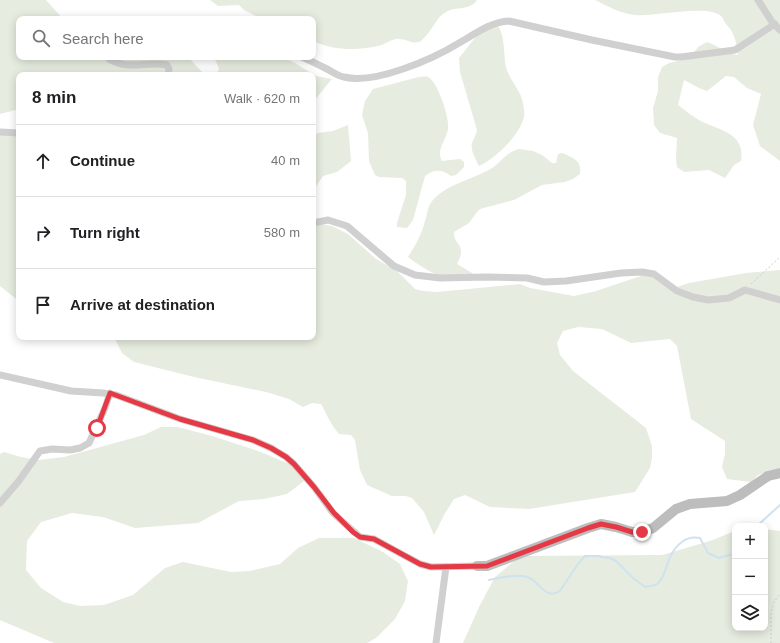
<!DOCTYPE html>
<meta charset="utf-8">
<style>
body{margin:0;font-family:Arial,sans-serif;background:#f6f6f6;color:#202124}
.controls{position:absolute;right:12px;bottom:12px;display:grid;overflow:hidden;border-radius:8px;box-shadow:0 2px 10px #0003}
.controls button{width:36px;height:36px;display:grid;place-items:center;padding:0;border:0;border-bottom:1px solid #e0e0e0;background:#fff;color:#202124;font:20px sans-serif}
.stop{position:absolute;width:12px;height:12px;margin:-9px;border:3px solid #e63946;border-radius:50%;background:#fff}
.stop.end{background:#e63946;border-color:#fff;box-shadow:0 1px 4px #0008}
.list{margin:0;padding:0;list-style:none}
h2{display:flex;justify-content:space-between;align-items:center;height:52px;margin:0;padding:0 16px;font-size:17px}
h2 small{font-size:13px;font-weight:400;color:#757577}
.list li{display:grid;grid-template-columns:26px 1fr auto;gap:12px;align-items:center;box-sizing:border-box;height:72px;padding:0 16px;border-top:1px solid #e0e0e0}
.list b{display:block;font-size:15px;white-space:nowrap}
.list em{font-size:13px;font-style:normal;color:#757577}
.icon{flex:none;width:22px;height:22px;fill:none;stroke:currentColor;stroke-width:2;stroke-linecap:round;stroke-linejoin:round}
.map{position:relative;flex:none;width:780px;height:643px;overflow:hidden}
.search{position:absolute;background:#fff;box-shadow:0 2px 10px #0003;left:16px;top:16px;width:300px;height:44px;display:flex;align-items:center;gap:10px;box-sizing:border-box;padding:0 14px;border-radius:8px;color:#757577;font-size:15px}
.panel{position:absolute;background:#fff;box-shadow:0 2px 10px #0003;left:16px;top:72px;width:300px;height:268px;border-radius:8px}
.map>svg:first-child{display:block}
</style>
<div class="map">
<svg width="780" height="643" viewBox="0 0 780 643">
<rect width="100%" height="100%" fill="#fff"/>
<g fill="#e6ecdf">
<path d="M0 0H46L63 19H19V57H29V59L43 57C71 57 99 56 127 57 135 57 146 64 153 57H188L201 71 209 75H19V109L0 114Z"/>
<path d="M210 0H477C470 11 456 6 446 12 435 18 432 32 422 40 415 46 407 39 399 39 394 38 387 43 382 45 358 51 335 51 313 41V19H262L244 10 239 5 218 6Z"/>
<path d="M595 0H780V161L760 146 753 125 761 94 747 88 734 77 726 76 707 91 699 88 684 80 678 105C685 110 692 116 699 120 717 130 746 132 741 161L734 165 725 178 709 170 684 172 677 167C675 157 677 148 677 138L660 133 654 125 653 108 658 91V77L662 67 669 63 687 59 693 54 698 47 707 42C718 45 726 54 738 55 737 43 734 32 726 24 724 21 723 18 721 16 707 4 654 17 635 15 622 14 607 6 595 0Z"/>
<path d="M487 23H496C506 36 503 51 506 67 509 79 518 87 522 99 523 104 525 112 524 117 519 136 496 158 479 166 476 160 470 150 472 143 474 138 476 135 477 130L460 72 459 58Z"/>
<polygon points="214,57 282,57 295,63 316,76 332,79 313,102 313,75 216,75 219,69"/>
<path d="M419 77C421 77 426 76 428 77 438 82 450 119 448 129 446 141 436 149 442 161L460 159 464 162V167L456 175 451 176C442 169 434 169 425 176L413 220 407 228 397 227V223L406 195V181L402 178 379 177 375 175 369 161 368 133 362 115 365 101 373 89Z"/>
<polygon points="348,125 351,161 337,172 323,176 313,191 313,136 318,133 333,131"/>
<polygon points="0,133 19,133 19,301 0,286"/>
<path d="M519 149 533 151 542 155 552 163H556L558 154 562 153C574 158 582 161 580 174L573 179 565 182 542 185 514 200 480 209 477 212 469 223 454 232C453 246 468 243 457 264L472 273 474 277 472 281C446 282 428 272 408 257 415 246 422 234 425 221 427 216 427 211 429 206 440 185 473 180 492 168 502 162 506 152 519 149Z"/>
<path d="M319 224 332 226 348 234 376 259 397 271 415 289 423 291 437 292 520 284 530 288 574 296 596 291 650 273 674 288 689 283 746 273 780 270V468L758 475 751 482 727 479 722 467 725 454V441L691 419 677 346 670 339 631 343 602 329 578 327 563 331 557 343 560 355 573 371 646 428 652 446V458L650 468 635 492 529 509 490 507 465 495 454 499 444 515 434 535 424 512 412 498 406 496H392L367 485 360 470 355 440 351 435 339 434C331 425 327 415 321 404L312 403 303 407 289 399 266 392 194 377 134 362 122 353 114 337H313V227Z"/>
<polygon points="161,427 178,427 212,436 258,451 299,468 304,481 287,494 264,499 239,501 198,523 135,528 103,517 72,513 41,522 27,541 26,570 41,588 63,602 80,606 104,605 133,595 165,568 183,562 231,572 250,571 280,564 298,548 319,538 354,538 383,552 400,564 408,581 405,601 395,619 376,638 367,643 54,643 0,620 0,454 4,452 21,457 38,460 64,457 144,435"/>
<polygon points="765,529 780,531 780,643 463,643 479,607 495,577 520,556 662,555 710,541 735,531 735,628 765,628"/>
</g>
<g fill="none" stroke-linecap="round" stroke-linejoin="round">
<g stroke="#cfe2ee" stroke-width="2">
<polyline points="757,526 780,505"/>
<path d="M489 580C498 578 519 574 527 577 539 580 545 601 560 591L578 564 585 556H600L601 557 610 558 616 561 633 578 645 587C649 586 654 586 657 584 668 576 665 554 682 542 687 538 694 537 700 538L708 553 719 558 733 554 735 552"/>
</g>
<g stroke="#cdcdcd" stroke-width="1" stroke-dasharray="2 2" stroke-linecap="butt">
<polyline points="751,284 780,257"/>
<polyline points="771,643 771,614 774,602 780,594"/>
</g>
<g stroke="#d0d0d0" stroke-width="7">
<polyline points="758,0 772,22 780,30"/>
<path d="M109 57V59C128 71 147 61 167 65L169 69 168 75"/>
<path d="M302 57C311 61 319 65 327 69 333 72 338 76 344 77 374 85 433 59 459 43 475 34 490 22 509 21L592 40 675 57H681L735 50 775 24"/>
<polyline points="0,132 19,133"/>
<polyline points="313,223 328,220 347,226 394,266 415,275 440,278 486,277 527,278 544,282 566,281 621,273 642,272 654,274 677,291 693,297 708,300 729,298 745,290 780,300"/>
<polyline points="0,375 71,391 103,393 116,395 180,419 253,440 271,448 286,457 294,464 314,487 333,513 360,537 374,539 420,564 431,567 477,566"/>
<polyline points="0,503 18,482 40,451 52,449 70,450 80,448 89,443 105,408 110,393"/>
<polyline points="436,643 446,567"/>
</g>
<polyline stroke="#bdbdbd" stroke-width="10" points="477,566 487,566 588,528 601,524 616,527 632,532 642,532 653,528 676,509 690,504 727,501 740,495 768,476 780,473"/>
</g>
<g fill="none" stroke-linecap="round" stroke-linejoin="round">
<polyline stroke="#e63946" stroke-width="5" points="97,428 110,393 180,419 253,440 271,448 286,457 294,464 314,487 334,513 353,532 360,537 374,539 420,564 431,567 487,566 588,528 601,524 616,527 632,532 642,532"/>
</g>
</svg>
<div class="controls">
<button>+</button>
<button>−</button>
<button><svg class="icon" aria-label="layers" viewBox="0 0 24 24"><path d="M12 4l9 5-9 5-9-5zM3 14l9 5 9-5"/></svg></button>
</div>
<div class="stop" style="left:97px;top:428px"></div>
<div class="stop end" style="left:642px;top:532px"></div>
<div class="search"><svg class="icon" aria-label="search" viewBox="0 0 24 24"><circle cx="10" cy="10" r="6"/><path d="M15 15l6 6"/></svg>Search here</div>
<section class="panel">
<h2>8 min<small>Walk · 620 m</small></h2>
<ul class="list">
<li><svg class="icon" aria-label="ahead" viewBox="0 0 24 24"><path d="M12 20V5M6 11l6-6 6 6"/></svg><div><b>Continue</b></div><em>40 m</em></li>
<li><svg class="icon" aria-label="right" viewBox="0 0 24 24"><path d="M7 20v-9h11M14 6l5 5-5 5"/></svg><div><b>Turn right</b></div><em>580 m</em></li>
<li><svg class="icon" aria-label="arrive" viewBox="0 0 24 24"><path d="M6 21V4h12l-3 4 3 4H6"/></svg><div><b>Arrive at destination</b></div></li>
</ul>
</section>
</div>
